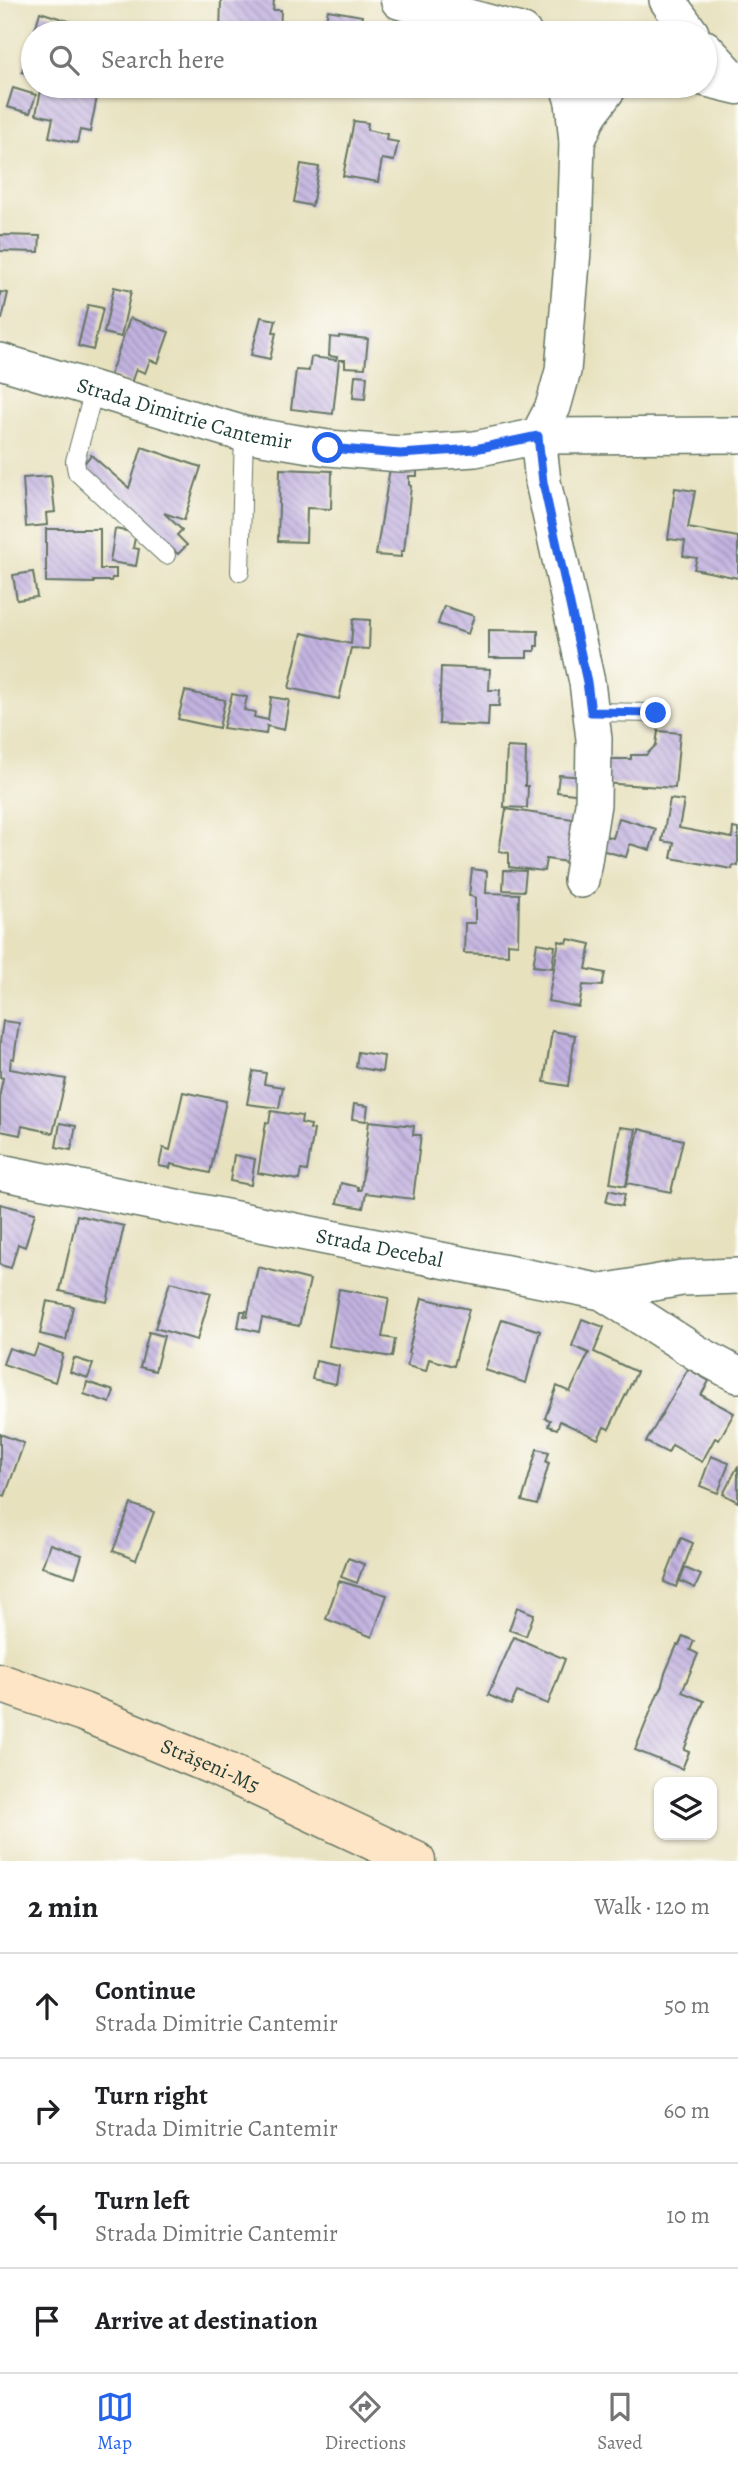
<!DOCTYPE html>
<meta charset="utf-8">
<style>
body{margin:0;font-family:Alegreya,serif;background:#f6f6f6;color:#202124}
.controls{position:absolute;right:21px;bottom:21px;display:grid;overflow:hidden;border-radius:14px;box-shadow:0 2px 5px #0004}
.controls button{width:63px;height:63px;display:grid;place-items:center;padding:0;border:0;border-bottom:2px solid #e0e0e0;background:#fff;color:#202124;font:35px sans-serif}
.stop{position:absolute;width:21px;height:21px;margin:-16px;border:5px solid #2563eb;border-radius:50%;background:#fff}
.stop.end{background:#2563eb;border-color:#fff;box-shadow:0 2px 7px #0008}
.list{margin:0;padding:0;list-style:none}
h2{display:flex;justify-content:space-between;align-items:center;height:91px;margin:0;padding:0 28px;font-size:30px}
h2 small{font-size:23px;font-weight:400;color:#757577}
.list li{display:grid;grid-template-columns:46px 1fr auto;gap:21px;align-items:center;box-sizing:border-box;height:105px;padding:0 28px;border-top:2px solid #e0e0e0}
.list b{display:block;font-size:26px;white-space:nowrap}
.list p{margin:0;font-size:23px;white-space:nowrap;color:#757577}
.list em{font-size:23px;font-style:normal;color:#757577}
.icon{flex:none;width:38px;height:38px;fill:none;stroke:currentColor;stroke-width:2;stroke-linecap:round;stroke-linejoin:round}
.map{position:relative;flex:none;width:738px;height:1861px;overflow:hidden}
.search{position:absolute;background:#fff;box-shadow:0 2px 5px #0004;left:21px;right:21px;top:21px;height:77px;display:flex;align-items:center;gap:18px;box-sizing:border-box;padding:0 24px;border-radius:38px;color:#757577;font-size:26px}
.sheet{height:511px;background:#fff}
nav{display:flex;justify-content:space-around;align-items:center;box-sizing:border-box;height:98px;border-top:2px solid #e0e0e0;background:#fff;font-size:19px;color:#757577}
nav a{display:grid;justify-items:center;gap:4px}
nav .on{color:#2563eb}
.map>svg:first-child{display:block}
</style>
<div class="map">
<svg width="738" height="1861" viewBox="0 0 738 1861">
<defs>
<pattern id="building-back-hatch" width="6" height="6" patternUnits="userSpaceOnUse" patternTransform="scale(1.75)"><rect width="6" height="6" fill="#c2b2e0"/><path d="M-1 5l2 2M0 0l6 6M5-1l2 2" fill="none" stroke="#9d92b6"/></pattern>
</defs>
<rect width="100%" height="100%" fill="#fdfcf7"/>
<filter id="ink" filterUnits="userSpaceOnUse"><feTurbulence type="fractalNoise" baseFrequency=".0143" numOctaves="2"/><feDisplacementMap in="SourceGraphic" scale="14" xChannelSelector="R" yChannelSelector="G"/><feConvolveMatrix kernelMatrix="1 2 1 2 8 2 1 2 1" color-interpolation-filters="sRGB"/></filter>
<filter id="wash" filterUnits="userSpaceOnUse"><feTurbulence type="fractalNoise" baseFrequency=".00686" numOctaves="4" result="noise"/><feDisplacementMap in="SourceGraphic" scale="28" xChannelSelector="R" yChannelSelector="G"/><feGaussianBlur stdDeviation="1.57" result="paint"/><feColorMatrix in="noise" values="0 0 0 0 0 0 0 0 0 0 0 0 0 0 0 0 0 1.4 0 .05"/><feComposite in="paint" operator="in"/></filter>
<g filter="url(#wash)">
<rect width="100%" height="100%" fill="#e7e1be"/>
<g id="blocks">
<g fill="url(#building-back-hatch)">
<polygon points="221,0 274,0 273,10 281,10 280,33 220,33"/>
<polygon points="328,10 362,16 360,30 373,33 313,33 315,22 325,24"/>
<polygon points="40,12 81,25 78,33 34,33"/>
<polygon points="33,37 33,75 22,72"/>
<polygon points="42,86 73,86 98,92 90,132 80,130 77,143 49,137 53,118 36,114"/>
<polygon points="13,88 36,95 30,113 7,107"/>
<polygon points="354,121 368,123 367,130 387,134 386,140 398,142 394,161 382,159 378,182 343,176"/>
<polygon points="301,164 319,167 312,206 294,202"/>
<polygon points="0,235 40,236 39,252 0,251"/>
<polygon points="114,287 131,291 121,337 104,333"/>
<polygon points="0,292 8,293 2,319 0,319"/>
<polygon points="88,305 103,308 93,350 78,346"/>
<polygon points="261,317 276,320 273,332 276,333 270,359 251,355"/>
<polygon points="130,318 169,332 158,363 150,360 145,373 136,369 131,383 110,375"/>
<polygon points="339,336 368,339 365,368 345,367 345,360 339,360 333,414 291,409 296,370 309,371 311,357 336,360 337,357 329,356 330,337 339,338"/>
<polygon points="355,375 367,376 365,399 353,398"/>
<polygon points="142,447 201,467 184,520 164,513 182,530 177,535 187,545 178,554 81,467 91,455 129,488"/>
<polygon points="390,468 417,470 417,476 409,476 409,485 411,486 404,551 401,551 401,557 376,555"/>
<polygon points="280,469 332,471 331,509 307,508 306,542 278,541"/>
<polygon points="51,476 55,512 46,513 47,525 26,527 23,478"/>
<polygon points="675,488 695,491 688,528 738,537 738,578 694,569 697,558 683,556 685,541 668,539"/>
<polygon points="46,529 100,529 100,569 116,569 116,578 112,578 111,581 94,581 94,583 46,582"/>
<polygon points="115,529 136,533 133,548 139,549 136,566 110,562"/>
<polygon points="33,572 37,597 17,600 13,575"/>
<polygon points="444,606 474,616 468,634 438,624"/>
<polygon points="353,619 370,620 369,649 351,648 339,699 289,688 302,633 351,644"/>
<polygon points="489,630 538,631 538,646 535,646 535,651 527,651 527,658 489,658"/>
<polygon points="441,667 490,669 489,690 500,690 499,706 489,706 488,726 439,724"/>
<polygon points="185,691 225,700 219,728 178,719"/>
<polygon points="232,694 247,697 244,710 255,712 254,717 268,720 271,697 289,700 284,730 267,726 266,734 223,728"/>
<polygon points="658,731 680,733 675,788 602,783 603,759 631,759 631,755 646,755 656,745"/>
<polygon points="507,747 526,748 525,786 528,786 527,808 504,807"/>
<polygon points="559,775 584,777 583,795 557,792"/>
<polygon points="670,799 684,801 679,828 732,838 733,828 738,829 738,866 733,865 732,869 671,858 674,843 662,841"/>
<polygon points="506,809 573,819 572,822 575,822 574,863 546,859 544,871 509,867 509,853 499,851"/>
<polygon points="619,818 656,829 650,850 630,844 626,857 601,850 599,834 613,838"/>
<polygon points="472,869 487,871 486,893 519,894 518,944 508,943 508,955 464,953 465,923 475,923 475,897 469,896"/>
<polygon points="504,870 526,871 524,891 503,890"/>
<polygon points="568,939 591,944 586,969 605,973 602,986 583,985 579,1007 548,1001 559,941 567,943"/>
<polygon points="537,943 555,946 552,968 533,966"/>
<polygon points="3,1021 19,1023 14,1059 11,1058 10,1069 66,1079 53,1133 22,1126 20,1135 0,1131 0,1093 3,1078 0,1077 0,1042"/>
<polygon points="552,1031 575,1035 568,1086 544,1082"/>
<polygon points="358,1052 384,1056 382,1072 356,1067"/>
<polygon points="253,1071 266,1073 264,1084 283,1087 279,1108 247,1104"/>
<polygon points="183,1092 226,1101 210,1173 171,1164 170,1168 159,1166 163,1148 170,1150"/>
<polygon points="354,1104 368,1106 366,1121 352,1119"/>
<polygon points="271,1111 302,1116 301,1123 311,1125 310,1129 314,1130 307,1171 301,1170 299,1180 258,1173 266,1122 269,1123"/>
<polygon points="369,1121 414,1126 413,1135 421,1135 413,1199 366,1193 363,1208 337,1203 341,1183 358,1187 358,1190 361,1190"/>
<polygon points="60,1123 76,1126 71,1150 56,1147"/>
<polygon points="620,1127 636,1129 626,1186 610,1183"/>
<polygon points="639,1129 683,1140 671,1192 627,1183"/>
<polygon points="234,1155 255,1159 251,1185 230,1181"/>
<polygon points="609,1190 625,1194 622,1206 606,1202"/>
<polygon points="0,1204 35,1213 25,1247 18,1244 11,1268 0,1265"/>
<polygon points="77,1215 124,1226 107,1302 60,1291"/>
<polygon points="258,1267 310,1280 299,1326 262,1318 259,1332 238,1327 241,1311 246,1311 244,1316 247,1317"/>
<polygon points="170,1282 211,1293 197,1340 155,1328"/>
<polygon points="339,1289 389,1298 382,1337 395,1339 392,1357 329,1346"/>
<polygon points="422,1298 469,1309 454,1366 429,1359 426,1371 407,1366 410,1354 408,1353"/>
<polygon points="47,1301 73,1306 66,1340 40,1334"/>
<polygon points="502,1319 540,1331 526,1383 485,1370"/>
<polygon points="582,1319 604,1327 594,1352 637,1372 609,1429 604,1427 598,1439 560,1421 557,1429 548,1426 550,1420 545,1418 557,1386 570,1392 589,1353 572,1346"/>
<polygon points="149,1332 164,1336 155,1371 140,1367"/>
<polygon points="38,1345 63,1354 55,1382 3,1364 9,1348 34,1356"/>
<polygon points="74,1358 93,1364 88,1378 70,1372"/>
<polygon points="316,1361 339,1366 336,1384 312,1379"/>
<polygon points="688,1369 709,1381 701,1395 734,1413 719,1440 715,1438 702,1462 672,1445 668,1453 646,1442"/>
<polygon points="87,1382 114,1391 110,1403 84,1394"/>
<polygon points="0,1434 24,1443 5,1496 0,1494"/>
<polygon points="537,1449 549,1452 546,1462 549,1463 537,1505 522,1501"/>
<polygon points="711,1456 729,1463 718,1493 700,1486"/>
<polygon points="738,1466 738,1502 723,1494"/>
<polygon points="131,1504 154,1512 136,1560 113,1551"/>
<polygon points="681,1538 693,1543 676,1587 664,1582"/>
<polygon points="50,1544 82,1555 75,1577 42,1567"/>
<polygon points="348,1558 364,1564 357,1583 341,1577"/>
<polygon points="685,1568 701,1575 695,1588 680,1581"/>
<polygon points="339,1581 387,1595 372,1637 326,1619"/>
<polygon points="517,1607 534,1614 526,1636 509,1630"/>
<polygon points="683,1636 694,1641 690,1650 698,1654 682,1692 704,1701 684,1750 689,1752 682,1769 635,1750 658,1693 659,1693 663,1685 662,1684 665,1673 677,1645 679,1645"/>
<polygon points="514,1637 565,1659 548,1704 517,1692 511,1705 488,1695"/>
</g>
</g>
</g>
<g filter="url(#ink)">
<use href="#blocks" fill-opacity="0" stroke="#657664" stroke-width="2"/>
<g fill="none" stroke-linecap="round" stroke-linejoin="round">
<defs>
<g id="service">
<polyline points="94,390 75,461 77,472 166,555"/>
<polyline points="240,572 244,434"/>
<polyline points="591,712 656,713"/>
</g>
<g id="minor">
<polyline points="667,0 691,33"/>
<polyline points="705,48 738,84"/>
<polyline points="568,86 573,102 577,142 574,239 563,371 553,407 538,436 543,482 587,682 594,739 593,804 581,880"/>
<polyline points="577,142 589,115 610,86"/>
<path id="s1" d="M0 361 244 434 328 448 400 454 475 449 538 436 738 435"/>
<path id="s2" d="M0 1172 602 1292 697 1353 738 1375"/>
<polyline points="602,1292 682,1278 738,1276"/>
</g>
<g id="tertiary">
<polyline points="400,0 522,33"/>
<polyline points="705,77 738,85"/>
</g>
<g id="secondary">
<path id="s3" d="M0 1683 83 1712 214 1766 416 1861"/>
</g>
</defs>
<use href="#service" stroke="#657664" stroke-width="20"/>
<use href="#minor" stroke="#657664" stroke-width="38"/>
<use href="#tertiary" stroke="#657664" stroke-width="41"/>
<use href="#secondary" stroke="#657664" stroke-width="41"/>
<use href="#service" stroke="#fff" stroke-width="18"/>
<use href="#minor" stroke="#fff" stroke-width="35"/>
<use href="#tertiary" stroke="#fff" stroke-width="38"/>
<use href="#secondary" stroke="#fee5c5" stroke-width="38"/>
</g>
</g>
<g fill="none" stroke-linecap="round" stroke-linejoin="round" filter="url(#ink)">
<polyline stroke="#2563eb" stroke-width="9" points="328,448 400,454 475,449 538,436 543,482 587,682 591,712 656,713"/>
</g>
<g text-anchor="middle" stroke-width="7" stroke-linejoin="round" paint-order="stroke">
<g font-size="21" fill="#1f3d34" stroke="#fdfcf7">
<text dy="7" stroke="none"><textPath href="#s1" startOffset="192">Strada Dimitrie Cantemir</textPath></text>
<text dy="7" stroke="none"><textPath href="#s2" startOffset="387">Strada Decebal</textPath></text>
<text dy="7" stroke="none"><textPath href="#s3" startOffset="226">Strășeni-M5</textPath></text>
</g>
</g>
</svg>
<div class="controls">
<button><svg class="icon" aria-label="layers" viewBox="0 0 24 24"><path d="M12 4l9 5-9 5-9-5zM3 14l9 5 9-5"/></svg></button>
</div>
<div class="stop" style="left:328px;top:448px"></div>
<div class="stop end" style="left:656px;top:713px"></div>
<div class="search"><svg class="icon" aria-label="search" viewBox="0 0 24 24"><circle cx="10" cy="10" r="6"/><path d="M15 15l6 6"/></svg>Search here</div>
</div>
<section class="sheet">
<h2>2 min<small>Walk · 120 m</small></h2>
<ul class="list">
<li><svg class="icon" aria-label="ahead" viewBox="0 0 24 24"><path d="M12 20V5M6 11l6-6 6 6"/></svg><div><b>Continue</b><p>Strada Dimitrie Cantemir</p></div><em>50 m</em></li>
<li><svg class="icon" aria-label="right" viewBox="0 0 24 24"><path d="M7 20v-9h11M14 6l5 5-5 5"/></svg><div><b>Turn right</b><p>Strada Dimitrie Cantemir</p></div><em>60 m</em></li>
<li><svg class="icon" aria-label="left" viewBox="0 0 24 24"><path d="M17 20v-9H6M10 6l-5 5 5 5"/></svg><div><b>Turn left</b><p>Strada Dimitrie Cantemir</p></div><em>10 m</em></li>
<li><svg class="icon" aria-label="arrive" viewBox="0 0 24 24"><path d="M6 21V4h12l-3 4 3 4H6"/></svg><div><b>Arrive at destination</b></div></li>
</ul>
</section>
<nav>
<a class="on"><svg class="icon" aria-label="map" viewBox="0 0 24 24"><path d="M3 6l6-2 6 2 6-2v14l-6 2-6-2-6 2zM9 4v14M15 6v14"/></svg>Map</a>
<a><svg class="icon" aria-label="directions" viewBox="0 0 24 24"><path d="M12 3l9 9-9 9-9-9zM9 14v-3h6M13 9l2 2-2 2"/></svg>Directions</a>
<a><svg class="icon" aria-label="saved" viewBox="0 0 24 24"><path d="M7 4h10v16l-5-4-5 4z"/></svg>Saved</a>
</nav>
